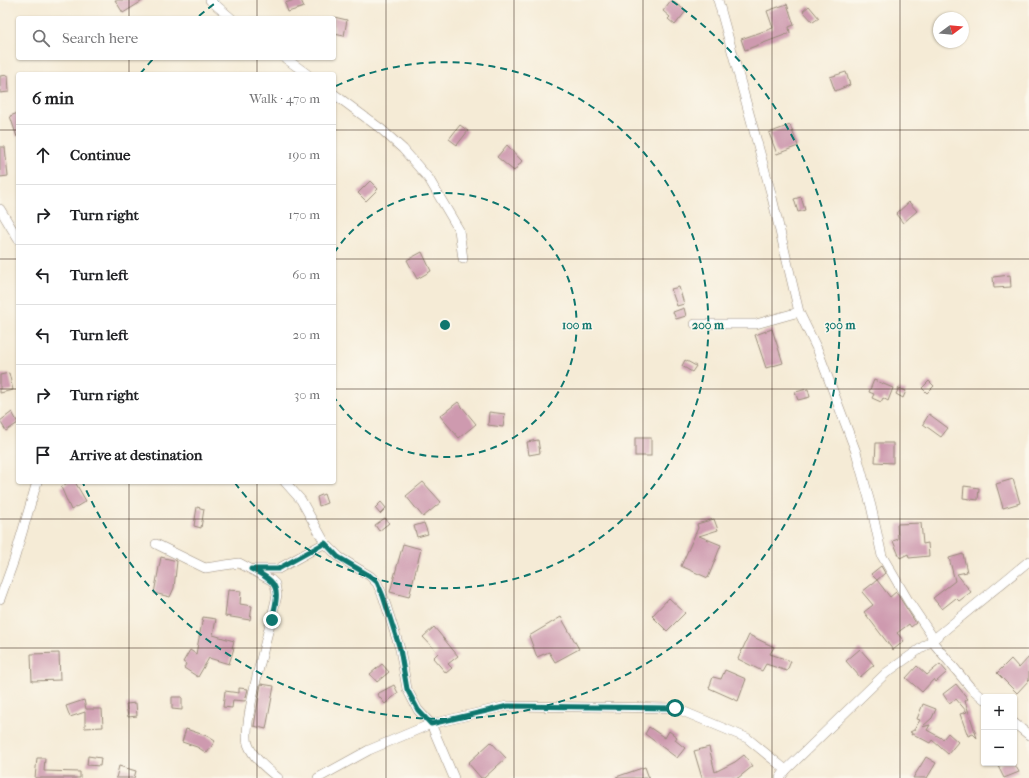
<!DOCTYPE html>
<meta charset="utf-8">
<style>
body{margin:0;font-family:"IM FELL French Canon",serif;background:#f6f6f6;color:#202124}
.controls{position:absolute;right:12px;bottom:12px;display:grid;overflow:hidden;border-radius:4px;box-shadow:0 1px 3px #0004}
.controls button{width:36px;height:36px;display:grid;place-items:center;padding:0;border:0;border-bottom:1px solid #e0e0e0;background:#fff;color:#202124;font:20px sans-serif}
.compass{position:absolute;left:933px;top:12px;width:36px;height:36px;border-radius:50%;background:#fff;box-shadow:0 1px 3px #0004;rotate:74deg}
.stop{position:absolute;width:12px;height:12px;margin:-9px;border:3px solid #0f766e;border-radius:50%;background:#fff}
.stop.end{background:#0f766e;border-color:#fff;box-shadow:0 1px 4px #0008}
.list{margin:0;padding:0;list-style:none}
h2{display:flex;justify-content:space-between;align-items:center;height:52px;margin:0;padding:0 16px;font-size:17px}
h2 small{font-size:13px;font-weight:400;color:#757577}
.list li{display:grid;grid-template-columns:26px 1fr auto;gap:12px;align-items:center;box-sizing:border-box;height:60px;padding:0 16px;border-top:1px solid #e0e0e0}
.list b{display:block;font-size:15px;white-space:nowrap}
.list em{font-size:13px;font-style:normal;color:#757577}
.icon{flex:none;width:22px;height:22px;fill:none;stroke:currentColor;stroke-width:2;stroke-linecap:round;stroke-linejoin:round}
.map{position:relative;flex:none;width:1029px;height:778px;overflow:hidden}
.search{position:absolute;background:#fff;box-shadow:0 1px 3px #0004;left:16px;top:16px;width:320px;height:44px;display:flex;align-items:center;gap:10px;box-sizing:border-box;padding:0 14px;border-radius:4px;color:#757577;font-size:15px}
.panel{position:absolute;background:#fff;box-shadow:0 1px 3px #0004;left:16px;top:72px;width:320px;height:412px;border-radius:4px}
.map>svg:first-child{display:block}
</style>
<div class="map">
<svg width="1029" height="778" viewBox="0 0 1029 778">
<rect width="100%" height="100%" fill="#fbf7ec"/>
<filter id="ink" filterUnits="userSpaceOnUse"><feTurbulence type="fractalNoise" baseFrequency=".025" numOctaves="2"/><feDisplacementMap in="SourceGraphic" scale="8" xChannelSelector="R" yChannelSelector="G"/><feConvolveMatrix kernelMatrix="1 2 1 2 8 2 1 2 1" color-interpolation-filters="sRGB"/></filter>
<filter id="wash" filterUnits="userSpaceOnUse"><feTurbulence type="fractalNoise" baseFrequency=".012" numOctaves="4" result="noise"/><feDisplacementMap in="SourceGraphic" scale="16" xChannelSelector="R" yChannelSelector="G"/><feGaussianBlur stdDeviation="0.9" result="paint"/><feColorMatrix in="noise" values="0 0 0 0 0 0 0 0 0 0 0 0 0 0 0 0 0 1.4 0 .05"/><feComposite in="paint" operator="in"/></filter>
<g filter="url(#wash)">
<rect width="100%" height="100%" fill="#f5ebd6"/>
<g id="blocks">
<g fill="#ce9aaf">
<polygon points="115,0 144,0 123,13"/>
<polygon points="294,0 301,0 304,7 288,12 285,3"/>
<polygon points="671,0 686,11 675,25 668,19 670,17 663,11"/>
<polygon points="787,4 794,25 789,27 790,33 745,50 741,39 773,28 767,11"/>
<polygon points="809,6 819,18 813,22 803,11"/>
<polygon points="334,17 347,20 344,36 334,34"/>
<polygon points="846,72 850,85 835,91 830,77"/>
<polygon points="8,75 9,92 0,93 0,76"/>
<polygon points="18,113 18,136 17,137 10,116"/>
<polygon points="460,125 468,131 457,145 449,139"/>
<polygon points="790,125 798,146 777,154 769,133"/>
<polygon points="507,145 522,161 514,171 497,157"/>
<polygon points="0,147 5,147 8,176 0,177"/>
<polygon points="370,181 378,189 366,201 358,193"/>
<polygon points="801,197 805,210 798,212 794,199"/>
<polygon points="909,202 917,211 903,223 896,214"/>
<polygon points="422,252 431,271 417,279 407,260"/>
<polygon points="1010,275 1011,287 994,288 993,277"/>
<polygon points="679,287 684,304 677,306 671,289"/>
<polygon points="684,308 686,316 676,319 673,312"/>
<polygon points="772,329 783,363 766,368 755,335"/>
<polygon points="685,360 696,366 692,372 682,366"/>
<polygon points="9,373 13,390 0,393 0,375"/>
<polygon points="874,380 893,388 888,401 883,398 881,402 872,398 874,394 869,392"/>
<polygon points="929,381 934,386 927,393 922,388"/>
<polygon points="899,388 906,391 903,398 896,394"/>
<polygon points="808,389 810,397 798,400 795,392"/>
<polygon points="458,402 476,424 459,438 440,416"/>
<polygon points="12,412 18,423 6,431 0,421"/>
<polygon points="489,412 505,414 503,427 488,425"/>
<polygon points="929,414 948,428 941,437 923,424"/>
<rect x="635" y="438" width="16" height="18"/>
<polygon points="538,440 540,453 529,455 527,442"/>
<polygon points="876,443 893,443 893,463 875,462"/>
<polygon points="1013,479 1020,503 1003,508 996,484"/>
<polygon points="69,482 75,482 86,501 71,510 61,487"/>
<polygon points="423,482 441,502 423,517 406,496"/>
<polygon points="964,486 979,488 978,500 963,498"/>
<polygon points="324,494 327,503 319,506 317,497"/>
<polygon points="381,502 386,508 380,514 375,508"/>
<polygon points="197,507 204,509 201,528 194,526"/>
<polygon points="385,518 389,523 379,531 375,525"/>
<polygon points="714,519 718,530 699,536 721,545 708,578 681,566 698,528 697,524"/>
<polygon points="424,523 428,534 417,537 414,526"/>
<polygon points="921,523 923,544 928,543 929,556 909,558 908,554 900,558 893,541 898,539 897,524"/>
<polygon points="403,544 421,549 409,597 390,592"/>
<polygon points="963,554 967,572 957,574 971,592 959,601 956,598 942,609 933,598 955,581 949,558"/>
<polygon points="161,557 177,561 174,588 170,597 154,593"/>
<polygon points="881,566 885,573 877,580 890,597 896,592 916,623 911,627 909,624 897,633 904,641 893,650 864,612 873,605 862,592 877,580 871,574"/>
<polygon points="228,590 241,591 240,604 252,606 250,620 225,616"/>
<polygon points="669,598 685,613 667,631 652,616"/>
<polygon points="203,617 216,619 213,635 234,641 232,648 234,648 229,664 209,658 198,677 184,668 186,664 183,662 190,650 196,654"/>
<polygon points="561,617 579,649 555,662 549,652 537,657 529,636"/>
<polygon points="434,627 458,656 448,664 452,668 446,673 433,658 438,653 423,637"/>
<polygon points="749,635 774,647 770,654 791,661 787,671 766,664 762,671 738,659"/>
<polygon points="860,649 874,665 860,677 846,661"/>
<polygon points="59,653 60,680 32,681 31,654"/>
<polygon points="1029,657 1029,680 1017,693 997,673 1011,659 1019,668"/>
<polygon points="382,664 389,672 377,682 370,674"/>
<polygon points="940,664 947,672 936,682 934,679 922,692 906,678 917,666 927,675"/>
<polygon points="725,670 746,679 738,701 709,688 713,677 721,679"/>
<polygon points="261,684 274,686 266,729 254,726"/>
<polygon points="956,684 968,699 965,701 977,738 973,734 968,736 960,714 967,712 956,699 949,703 943,694"/>
<polygon points="394,685 398,693 385,704 377,694"/>
<polygon points="239,688 248,689 245,701 233,700 232,708 223,707 225,691 239,693"/>
<polygon points="172,697 182,697 182,710 172,709"/>
<polygon points="84,700 86,709 102,709 103,727 85,728 85,712 70,717 66,706"/>
<polygon points="136,703 137,716 128,717 126,704"/>
<polygon points="923,704 936,709 932,718 922,727 930,725 927,730 943,739 948,733 958,742 948,754 932,740 930,743 913,734 911,735 912,733 910,732 914,730 920,720 917,719"/>
<polygon points="649,727 665,738 669,731 677,737 675,740 685,748 677,758 645,734"/>
<polygon points="186,729 207,736 215,741 207,753 197,747 182,742"/>
<polygon points="491,742 506,758 484,778 481,778 468,763"/>
<polygon points="709,747 715,772 735,762 744,755 753,766 738,778 702,778 694,751"/>
<polygon points="88,756 101,758 100,766 87,765"/>
<polygon points="926,757 936,763 927,778 913,778"/>
<polygon points="37,758 45,758 44,771 80,772 80,778 35,778"/>
<polygon points="1003,763 1014,763 1019,772 1004,778 998,766"/>
<polygon points="119,766 136,771 134,778 116,778"/>
<polygon points="645,767 649,778 616,778 616,777"/>
</g>
</g>
</g>
<g filter="url(#ink)">
<use href="#blocks" fill-opacity="0" stroke="#988a7a" stroke-width="1"/>
<g fill="none" stroke-linecap="round" stroke-linejoin="round">
<defs>
<g id="street">
<polyline points="210,0 231,18"/>
<polyline points="718,0 771,193 799,312 818,351 856,452 871,506 882,556 909,602 934,639"/>
<polyline points="285,58 307,74"/>
<polyline points="334,94 381,129 403,149 429,179 459,230 463,259"/>
<polyline points="0,209 18,239"/>
<polyline points="695,324 756,324 799,312"/>
<polyline points="285,482 301,500 325,543 339,557 370,576 377,583 383,596 400,649 407,689 418,710 431,724 454,778"/>
<path d="M156 544 205 568 239 563 271 580 275 584 277 595C272 621 241 724 248 744 253 758 267 769 278 778"/>
<polyline points="255,569 278,569 325,543"/>
<polyline points="0,599 14,560 37,482"/>
<polyline points="931,640 970,687 984,699"/>
<polyline points="1014,723 1029,735"/>
<polyline points="318,778 369,750 431,724 507,706 675,708 747,738 786,770"/>
<polyline points="780,778 786,770 886,673 934,639 1029,561"/>
</g>
</defs>
<use href="#street" stroke="#988a7a" stroke-width="10"/>
<use href="#street" stroke="#fff" stroke-width="9"/>
</g>
</g>
<g fill="none" stroke-linecap="round" stroke-linejoin="round" filter="url(#ink)">
<path stroke="#0f766e" stroke-width="5" d="M272 620C279 590 281 583 251 569H278L325 543 338 557 370 576 377 582 383 596 400 649 407 689 418 710 431 724 508 706 675 708"/>
</g>
<path fill="none" stroke="#3b2a1e" stroke-width="1" stroke-opacity="0.55" d="M129 0V18M257 0V18M386 0V778M514 0V778M643 0V778M772 0V778M900 0V778M129 58V74M257 58V74M0 130H18M334 130H1029M0 259H18M334 259H1029M0 389H18M334 389H1029M129 482V778M257 482V778M0 519H1029M0 648H1029"/>
<g fill="none" stroke="#0f766e" stroke-width="2" stroke-dasharray="7 5">
<path d="M334 253A132 132 0 1 1 334 397"/>
<path d="M336 86A263 263 0 1 1 235 483"/>
<path d="M140 74A395 395 0 0 1 154 58M199 16A395 395 0 0 1 218 1M672 1A395 395 0 1 1 83 483"/>
</g>
<circle cx="445" cy="325" r="6" fill="#0f766e" stroke="#fbf7ec" stroke-width="2"/>
<g font-size="12" text-anchor="middle" font-weight="bold" fill="#0f766e" stroke="#fbf7ec" stroke-width="3" stroke-linejoin="round" paint-order="stroke">
<text x="577" y="329">100 m</text>
<text x="708" y="329">200 m</text>
<text x="840" y="329">300 m</text>
</g>
</svg>
<div class="controls">
<button>+</button>
<button>−</button>
</div>
<svg class="compass" viewBox="-18 -18 36 36"><path d="M0-13l5 13h-10z" fill="#e53935"/><path d="M0 13l5-13h-10z" fill="#757577"/></svg>
<div class="stop" style="left:675px;top:708px"></div>
<div class="stop end" style="left:272px;top:620px"></div>
<div class="search"><svg class="icon" aria-label="search" viewBox="0 0 24 24"><circle cx="10" cy="10" r="6"/><path d="M15 15l6 6"/></svg>Search here</div>
<section class="panel">
<h2>6 min<small>Walk · 470 m</small></h2>
<ul class="list">
<li><svg class="icon" aria-label="ahead" viewBox="0 0 24 24"><path d="M12 20V5M6 11l6-6 6 6"/></svg><div><b>Continue</b></div><em>190 m</em></li>
<li><svg class="icon" aria-label="right" viewBox="0 0 24 24"><path d="M7 20v-9h11M14 6l5 5-5 5"/></svg><div><b>Turn right</b></div><em>170 m</em></li>
<li><svg class="icon" aria-label="left" viewBox="0 0 24 24"><path d="M17 20v-9H6M10 6l-5 5 5 5"/></svg><div><b>Turn left</b></div><em>60 m</em></li>
<li><svg class="icon" aria-label="left" viewBox="0 0 24 24"><path d="M17 20v-9H6M10 6l-5 5 5 5"/></svg><div><b>Turn left</b></div><em>20 m</em></li>
<li><svg class="icon" aria-label="right" viewBox="0 0 24 24"><path d="M7 20v-9h11M14 6l5 5-5 5"/></svg><div><b>Turn right</b></div><em>30 m</em></li>
<li><svg class="icon" aria-label="arrive" viewBox="0 0 24 24"><path d="M6 21V4h12l-3 4 3 4H6"/></svg><div><b>Arrive at destination</b></div></li>
</ul>
</section>
</div>
